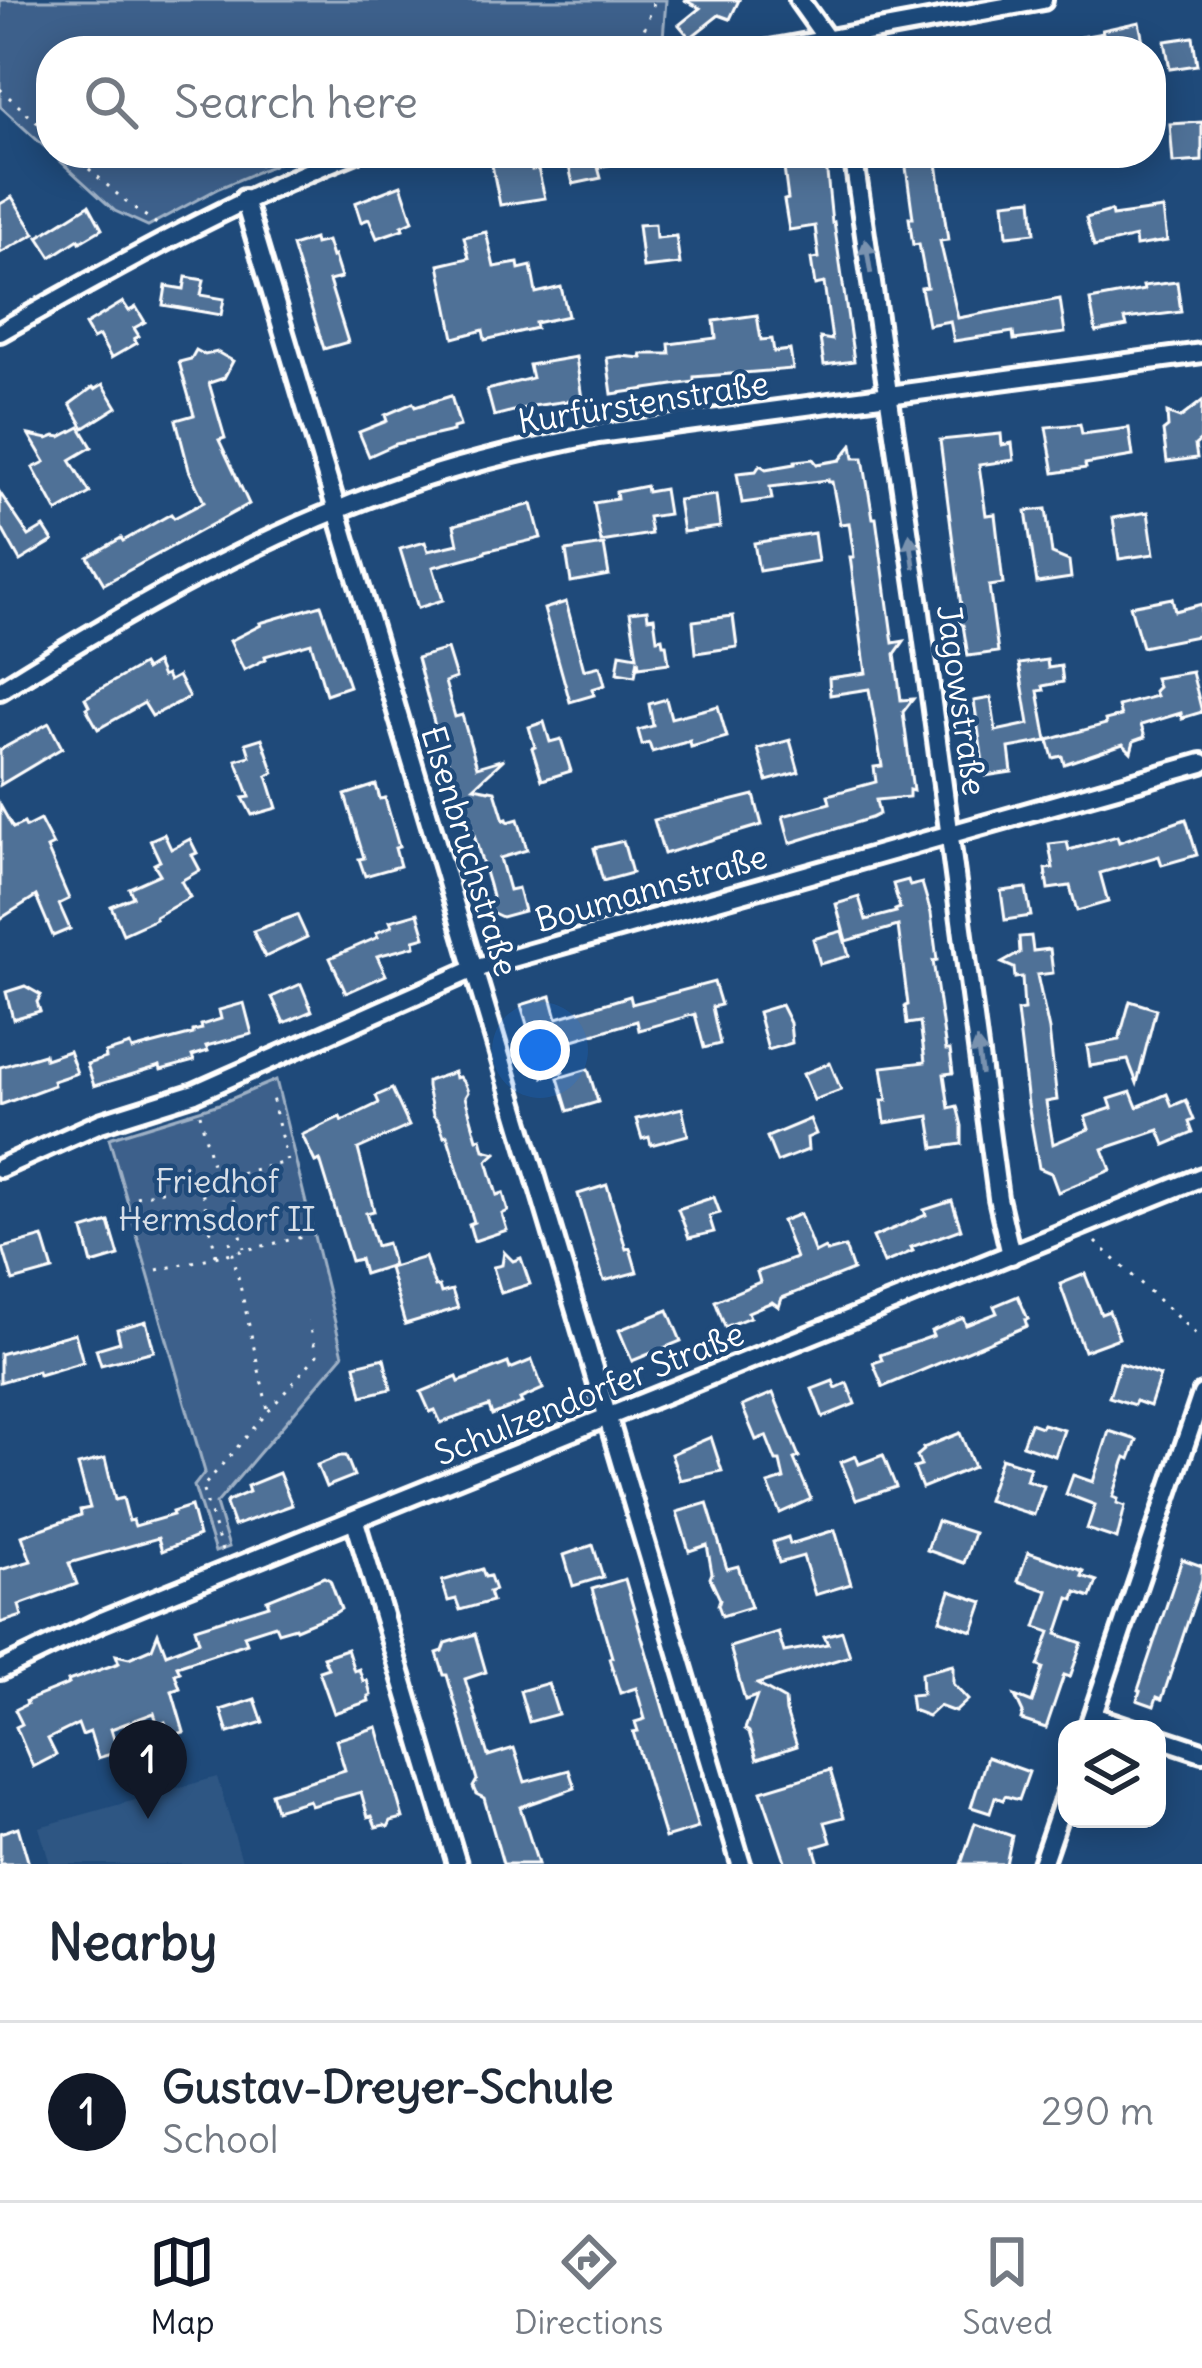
<!DOCTYPE html>
<meta charset="utf-8">
<style>
body{margin:0;font-family:Delius,sans-serif;background:#f2f2f3;color:#1f2937}
.controls{position:absolute;right:36px;bottom:36px;display:grid;overflow:hidden;border-radius:24px;box-shadow:0 6px 30px #0003}
.controls button{width:108px;height:108px;display:grid;place-items:center;padding:0;border:0;border-bottom:3px solid #e0e1e3;background:#fff;color:#1f2937;font:60px sans-serif}
.you{position:absolute;left:540px;top:1050px;width:42px;height:42px;margin:-30px;border:9px solid #fff;border-radius:50%;background:#1a73e8;box-shadow:0 0 0 18px #1a73e833}
.badge{display:grid;place-items:center;width:78px;height:78px;border-radius:50%;background:#111827;color:#fff;font-size:39px;font-weight:700}
.pin{position:absolute;translate:-50% -99px;filter:drop-shadow(0 3px 6px #0008)}
.pin::after{content:'';position:absolute;top:63px;width:42px;height:36px;background:inherit;clip-path:polygon(0 0,100% 0,50% 100%)}
.list{margin:0;padding:0;list-style:none}
h2{display:flex;justify-content:space-between;align-items:center;height:156px;margin:0;padding:0 48px;font-size:51px}
h2 small{font-size:39px;font-weight:400;color:#747a83}
.list li{display:grid;grid-template-columns:78px 1fr auto;gap:36px;align-items:center;box-sizing:border-box;height:180px;padding:0 48px;border-top:3px solid #e0e1e3}
.list b{display:block;font-size:45px;white-space:nowrap}
.list p{margin:0;font-size:39px;white-space:nowrap;color:#747a83}
.list em{font-size:39px;font-style:normal;color:#747a83}
.icon{flex:none;width:66px;height:66px;fill:none;stroke:currentColor;stroke-width:2;stroke-linecap:round;stroke-linejoin:round}
.map{position:relative;flex:none;width:1202px;height:1864px;overflow:hidden}
.search{position:absolute;background:#fff;box-shadow:0 6px 30px #0003;left:36px;right:36px;top:36px;height:132px;display:flex;align-items:center;gap:30px;box-sizing:border-box;padding:0 42px;border-radius:48px;color:#747a83;font-size:45px}
.sheet{height:336px;background:#fff}
nav{display:flex;justify-content:space-around;align-items:center;box-sizing:border-box;height:168px;border-top:3px solid #e0e1e3;background:#fff;font-size:33px;color:#747a83}
nav a{display:grid;justify-items:center;gap:6px}
nav .on{color:#111827}
.map>svg:first-child{display:block}
</style>
<div class="map">
<svg width="1202" height="1864" viewBox="0 0 1202 1864">
<rect width="100%" height="100%" fill="#1f4a7a"/>
<filter id="ink" filterUnits="userSpaceOnUse"><feTurbulence type="fractalNoise" baseFrequency=".00833" numOctaves="2"/><feDisplacementMap in="SourceGraphic" scale="24" xChannelSelector="R" yChannelSelector="G"/><feConvolveMatrix kernelMatrix="1 2 1 2 8 2 1 2 1" color-interpolation-filters="sRGB"/></filter>
<g filter="url(#ink)">
<polygon fill="#2e5683" points="217,1777 243,1864 50,1864 39,1827"/>
<g fill="#3c618b" stroke="#9eb0c5" stroke-width="3">
<polygon points="0,0 666,0 662,51 51,51 51,153 302,153 219,188 148,226 115,211 0,106"/>
<polygon points="276,1080 343,1355 216,1504 229,1547 215,1552 194,1486 205,1472 109,1138 219,1104"/>
</g>
<g fill="#507197" stroke="#fff" stroke-width="3">
<polygon points="684,0 739,0 730,19 719,15 690,38 679,25 700,8"/>
<polygon points="1139,22 1145,51 1048,51 1047,43 1103,33 1102,30"/>
<polygon points="1193,37 1197,65 1170,69 1165,41"/>
<polygon points="1202,122 1202,161 1173,163 1170,124"/>
<polygon points="500,153 529,153 532,170 538,169 545,198 500,205 490,155"/>
<polygon points="566,153 628,153 629,161 598,167 601,178 573,184"/>
<polygon points="782,153 825,153 832,223 834,222 854,361 824,365 820,338 832,340 824,283 815,285 811,259 819,258 815,226 789,230 784,200 788,199"/>
<polygon points="936,156 948,240 940,241 958,318 1060,299 1065,333 1014,340 1013,332 954,341 950,321 928,325 921,288 927,287 919,244 913,245 909,218 913,218 905,160"/>
<polygon points="401,185 413,221 402,226 403,229 377,238 369,219 361,222 355,203"/>
<polygon points="12,197 35,234 0,253 0,204"/>
<polygon points="1032,199 1035,233 1007,236 1004,202"/>
<polygon points="89,205 102,229 80,242 79,239 51,257 38,237"/>
<polygon points="1163,209 1167,241 1136,246 1135,237 1094,247 1086,218 1111,211 1112,216"/>
<polygon points="655,224 656,238 676,236 680,264 643,268 638,225"/>
<polygon points="486,232 494,267 518,263 519,269 531,266 536,293 561,287 568,316 535,323 536,328 485,340 483,330 454,338 439,265 469,258 464,237"/>
<polygon points="314,239 315,244 327,241 332,257 334,256 341,278 329,281 348,342 324,349 292,246"/>
<polygon points="186,277 204,280 201,295 224,299 221,315 163,305 166,286 184,289"/>
<polygon points="1177,282 1181,312 1125,319 1127,326 1096,332 1090,300 1144,290 1143,286"/>
<polygon points="123,302 129,311 136,307 145,322 134,328 139,336 134,339 137,343 111,358 99,336 93,339 85,325"/>
<polygon points="757,315 761,340 772,339 774,352 790,350 793,369 694,377 694,382 612,394 607,358 621,356 642,358 641,354 670,354 669,344 716,338 714,321"/>
<polygon points="196,350 205,355 217,352 233,361 224,378 209,383 225,438 219,440 249,504 104,584 88,557 121,538 123,541 171,514 174,518 204,502 189,470 176,420 194,415 179,362 191,359"/>
<polygon points="576,357 582,399 533,406 494,416 487,390 532,378 529,365"/>
<polygon points="103,384 117,407 84,428 70,404 93,387 95,389"/>
<polygon points="451,396 460,426 453,428 453,431 396,444 369,456 359,432 387,421 385,415 413,403 415,407"/>
<polygon points="1202,401 1201,440 1195,445 1197,458 1167,462 1163,431 1168,427 1167,413 1180,418"/>
<polygon points="1080,424 1082,434 1129,428 1133,456 1085,464 1086,468 1054,473 1046,427"/>
<polygon points="80,427 92,447 70,460 90,493 57,512 33,468 45,462 29,435 48,439 55,436 61,437"/>
<polygon points="1001,434 1002,445 1012,443 1014,460 979,465 986,515 995,514 1003,584 989,586 998,652 968,656 963,625 950,616 962,614 940,440"/>
<polygon points="852,445 854,458 863,458 873,518 876,518 893,643 904,641 895,654 901,700 913,699 903,712 913,791 909,790 909,797 876,800 879,814 871,818 790,843 783,816 830,803 828,795 876,782 874,767 882,766 869,689 830,695 829,678 866,673 850,557 854,557 849,523 840,524 832,482 828,482 828,480 770,487 772,499 742,503 737,473 756,471 760,465 766,469 795,464 795,461 813,459 817,464 840,460"/>
<polygon points="646,486 647,492 664,489 668,514 648,517 651,534 601,542 594,503 617,499 616,492"/>
<polygon points="0,493 29,536 44,527 53,541 20,561 0,525"/>
<polygon points="716,495 720,527 683,532 678,500"/>
<polygon points="532,504 541,538 485,551 485,553 433,567 443,600 418,608 400,549 425,542 428,551 458,544 454,525"/>
<polygon points="1046,509 1052,554 1069,561 1071,578 1037,583 1026,511"/>
<polygon points="1148,512 1154,554 1119,559 1113,518"/>
<polygon points="814,533 818,561 759,571 754,543"/>
<polygon points="604,545 609,575 571,582 566,551"/>
<polygon points="1172,598 1175,611 1202,604 1202,635 1142,647 1130,606"/>
<polygon points="566,602 584,670 600,666 605,685 592,689 594,695 570,702 544,609"/>
<polygon points="321,605 349,686 326,694 311,643 265,656 266,659 244,670 230,641 261,625 260,623"/>
<polygon points="647,610 648,618 654,617 657,639 662,638 663,644 666,644 669,663 639,667 638,659 635,676 617,673 620,653 637,656 630,612"/>
<polygon points="733,616 737,647 696,653 693,621"/>
<polygon points="447,649 456,678 445,682 455,717 462,715 477,767 504,759 474,787 495,791 504,820 507,819 508,822 518,819 527,850 500,858 509,890 518,888 524,911 502,917 487,910 492,897 489,885 466,808 463,809 445,752 442,753 417,658"/>
<polygon points="1047,660 1048,668 1061,666 1063,682 1043,686 1044,690 1038,691 1047,741 1009,748 1012,772 985,776 974,701 991,698 996,731 1029,724 1019,664"/>
<polygon points="156,663 162,677 166,675 169,681 178,676 189,697 152,716 144,703 98,729 86,708 89,706 85,698 142,665 145,670"/>
<polygon points="1192,672 1202,712 1182,718 1181,713 1141,725 1145,737 1134,741 1131,752 1123,744 1064,764 1062,756 1053,758 1048,740 1106,724 1105,720 1121,716 1118,706 1156,696 1154,691 1158,687 1155,678"/>
<polygon points="666,699 671,718 718,706 727,737 691,747 690,741 652,752 649,743 642,745 638,730 653,726 649,704"/>
<polygon points="544,722 550,742 561,739 571,771 542,780 532,748 535,747 529,727"/>
<polygon points="49,723 62,748 0,785 0,750"/>
<polygon points="262,738 274,773 267,776 277,808 252,815 243,798 250,797 236,760 250,756 246,743"/>
<polygon points="790,740 799,772 767,781 758,749"/>
<polygon points="376,785 380,799 385,798 399,847 395,848 400,866 365,876 359,859 364,858 345,795"/>
<polygon points="754,795 762,825 664,854 654,820"/>
<polygon points="0,805 13,828 24,823 26,827 40,820 53,845 47,848 69,899 59,904 70,929 53,936 36,896 0,919"/>
<polygon points="1186,819 1197,855 1162,865 1159,856 1100,873 1108,902 1077,911 1070,886 1048,889 1045,869 1053,868 1049,844 1067,842 1069,850 1117,836 1119,842"/>
<polygon points="164,834 171,849 190,839 197,853 192,855 200,870 181,881 190,897 155,917 156,919 123,934 111,906 133,897 129,888 160,874 154,864 160,861 150,840"/>
<polygon points="623,841 632,873 603,881 594,848"/>
<polygon points="908,880 910,886 922,883 931,913 937,960 933,961 946,1050 950,1050 953,1073 944,1074 949,1108 957,1106 962,1126 962,1144 934,1148 929,1116 885,1123 882,1100 887,1100 882,1067 925,1062 920,1022 907,1024 905,1006 908,1005 898,926 846,941 836,904 859,897 866,920 896,912 895,910 900,908 893,884"/>
<polygon points="1026,888 1031,916 1005,920 1001,891"/>
<polygon points="418,913 425,937 414,940 415,946 377,956 386,975 346,993 330,958 378,937 376,933 392,926 390,921"/>
<polygon points="297,915 307,937 265,957 253,931"/>
<polygon points="842,931 849,956 820,964 813,939"/>
<polygon points="1031,936 1033,951 1050,949 1053,973 1037,975 1049,1030 1057,1100 1046,1102 1053,1144 1089,1129 1085,1117 1112,1108 1109,1099 1131,1092 1137,1107 1167,1094 1172,1106 1186,1100 1194,1120 1189,1122 1193,1133 1165,1145 1159,1130 1103,1149 1111,1170 1058,1192 1051,1173 1039,1168 1028,1104 1017,1011 1024,1010 1022,977 1015,978 1014,968 1002,963 1020,953 1019,937"/>
<polygon points="714,982 721,1005 712,1007 720,1044 704,1048 695,1014 639,1030 637,1021 556,1045 563,1072 543,1077 521,1005 551,996 557,1018 630,996 632,1004"/>
<polygon points="301,984 312,1011 284,1023 272,997"/>
<polygon points="25,986 41,995 37,1002 40,1011 13,1019 6,992"/>
<polygon points="1130,1001 1156,1009 1137,1083 1128,1060 1090,1066 1087,1046 1119,1040"/>
<polygon points="244,1003 252,1034 206,1046 208,1051 192,1056 194,1061 161,1070 160,1066 94,1086 87,1064 106,1058 105,1053 130,1045 132,1050 193,1034 193,1031 202,1029 201,1025 221,1019 219,1010"/>
<polygon points="781,1005 790,1023 792,1043 768,1050 758,1012"/>
<polygon points="69,1051 77,1073 53,1081 54,1085 0,1105 0,1067 44,1054 45,1059"/>
<polygon points="830,1063 841,1090 814,1100 803,1074"/>
<polygon points="588,1069 598,1102 568,1111 558,1078"/>
<polygon points="454,1072 455,1078 459,1077 465,1084 468,1092 465,1097 477,1139 481,1138 484,1150 496,1153 487,1161 497,1195 503,1193 508,1211 502,1214 507,1230 474,1241 469,1224 474,1222 447,1135 444,1136 439,1122 433,1115 427,1087 427,1081"/>
<polygon points="392,1089 409,1126 358,1149 374,1211 366,1213 376,1246 387,1243 393,1265 364,1274 360,1259 351,1261 320,1160 315,1162 302,1135 340,1117 342,1121 379,1103 376,1096"/>
<polygon points="682,1108 688,1135 651,1145 649,1137 642,1139 636,1119"/>
<polygon points="810,1119 816,1134 807,1138 808,1150 777,1162 767,1137"/>
<polygon points="607,1185 626,1249 630,1248 637,1272 604,1281 578,1194"/>
<polygon points="714,1197 720,1213 709,1216 714,1232 689,1238 678,1209"/>
<polygon points="952,1201 961,1229 911,1247 913,1251 884,1263 873,1237 926,1215 924,1210"/>
<polygon points="800,1214 815,1253 825,1248 827,1252 845,1247 853,1270 782,1298 779,1307 772,1302 748,1312 750,1317 725,1327 715,1301 760,1282 757,1272 796,1258 782,1221"/>
<polygon points="109,1222 119,1256 92,1264 83,1230"/>
<polygon points="43,1237 53,1270 13,1281 3,1248"/>
<polygon points="504,1252 513,1261 521,1258 530,1284 501,1293 493,1267 502,1265"/>
<polygon points="425,1257 435,1287 439,1286 441,1293 452,1290 458,1308 405,1324 389,1268"/>
<polygon points="1085,1274 1101,1314 1109,1311 1119,1338 1084,1351 1060,1284"/>
<polygon points="1018,1296 1028,1319 1025,1320 1027,1326 883,1387 873,1363 882,1360 880,1355 933,1336 931,1331 963,1318 966,1325 997,1313 994,1306"/>
<polygon points="668,1310 681,1341 632,1361 619,1330"/>
<polygon points="146,1321 154,1351 101,1365 96,1349 120,1342 117,1329"/>
<polygon points="75,1333 83,1362 39,1375 38,1371 0,1382 0,1354"/>
<polygon points="384,1358 391,1389 362,1396 355,1365"/>
<polygon points="532,1360 543,1389 520,1399 522,1403 492,1415 489,1406 441,1423 435,1410 430,1412 421,1392 457,1377 459,1382 508,1363 510,1369"/>
<polygon points="1120,1363 1160,1376 1150,1406 1136,1401 1134,1405 1109,1397"/>
<polygon points="833,1381 836,1388 847,1383 855,1404 823,1417 812,1389"/>
<polygon points="773,1393 799,1457 794,1459 811,1499 780,1513 768,1484 784,1479 780,1461 776,1461 766,1436 756,1440 742,1406"/>
<polygon points="1030,1423 1041,1427 1043,1424 1064,1430 1055,1456 1022,1445"/>
<polygon points="1109,1431 1137,1440 1130,1459 1126,1457 1124,1462 1113,1497 1118,1499 1117,1503 1125,1506 1117,1539 1087,1529 1095,1505 1066,1494 1073,1475 1093,1482"/>
<polygon points="960,1433 974,1467 922,1488 914,1468 921,1466 917,1456 924,1450 923,1448"/>
<polygon points="711,1437 722,1471 680,1480 671,1454"/>
<polygon points="883,1455 896,1487 856,1500 841,1462 856,1456 859,1464"/>
<polygon points="340,1456 346,1456 354,1476 326,1487 317,1465"/>
<polygon points="105,1458 115,1500 123,1498 129,1521 133,1520 135,1526 173,1515 172,1512 191,1506 199,1536 162,1551 158,1538 69,1563 77,1584 19,1605 22,1616 0,1623 0,1570 31,1561 22,1536 81,1515 80,1510 90,1508 78,1465"/>
<polygon points="1001,1458 1030,1467 1026,1480 1044,1486 1034,1515 987,1500"/>
<polygon points="279,1473 292,1505 234,1526 226,1504 228,1501 249,1492 247,1486"/>
<polygon points="707,1503 727,1569 738,1566 751,1607 722,1616 718,1605 720,1599 710,1578 712,1573 707,1545 689,1551 677,1512"/>
<polygon points="937,1521 974,1533 964,1563 927,1550"/>
<polygon points="835,1530 851,1584 815,1595 803,1556 779,1563 773,1542 788,1537 790,1544"/>
<polygon points="593,1545 603,1577 573,1586 564,1555"/>
<polygon points="1028,1552 1084,1571 1082,1576 1097,1581 1091,1597 1076,1592 1074,1600 1069,1598 1057,1634 1082,1643 1070,1677 1064,1675 1046,1728 1021,1720 1023,1713 1015,1696 1032,1703 1043,1668 1038,1666 1050,1632 1036,1627 1048,1591 1018,1581"/>
<polygon points="1182,1559 1202,1566 1202,1579 1162,1699 1157,1697 1154,1706 1137,1700 1140,1691 1138,1690"/>
<polygon points="482,1569 485,1577 490,1576 495,1590 489,1592 492,1601 460,1610 456,1599 448,1601 442,1581"/>
<polygon points="324,1577 330,1580 341,1609 335,1613 296,1629 295,1627 278,1632 275,1625 244,1635 247,1643 177,1666 180,1672 175,1674 180,1688 172,1691 184,1732 170,1736 165,1722 158,1725 154,1713 111,1729 118,1752 98,1758 90,1732 82,1735 78,1724 48,1739 56,1755 33,1767 16,1727 22,1724 15,1710 27,1704 26,1701 69,1684 68,1681 119,1663 116,1655 129,1658 152,1648 158,1633 166,1654 199,1641 195,1628 269,1605 267,1600"/>
<polygon points="625,1579 698,1828 665,1838 633,1732 638,1731 635,1722 645,1719 636,1688 620,1693 609,1658 612,1657 592,1589"/>
<polygon points="950,1591 983,1602 973,1631 940,1620"/>
<polygon points="842,1631 850,1656 757,1684 785,1700 786,1712 797,1746 757,1759 749,1732 745,1729 757,1696 745,1700 730,1647 778,1632 784,1652 828,1644 824,1636"/>
<polygon points="475,1634 486,1672 465,1679 488,1756 514,1748 525,1782 569,1770 575,1788 520,1807 538,1864 503,1864 484,1798 476,1794 473,1787 477,1780 447,1675 444,1675 437,1653 443,1651 446,1643"/>
<polygon points="347,1649 354,1671 359,1669 363,1681 367,1680 371,1695 368,1696 369,1701 334,1713 319,1671 328,1668 323,1657"/>
<polygon points="953,1665 953,1684 968,1700 955,1712 939,1706 928,1716 912,1710 910,1695 922,1694 921,1673"/>
<polygon points="548,1683 558,1714 529,1722 520,1691"/>
<polygon points="255,1699 263,1722 228,1733 221,1710"/>
<polygon points="377,1727 403,1818 391,1821 388,1827 384,1825 376,1827 372,1816 368,1817 361,1792 311,1806 309,1800 276,1810 271,1793 345,1770 336,1740"/>
<polygon points="987,1757 1029,1772 1019,1800 1005,1796 1003,1800 995,1797 990,1813 971,1807"/>
<polygon points="830,1770 844,1817 825,1822 831,1842 814,1847 819,1864 786,1864 761,1791"/>
<polygon points="975,1823 1012,1836 1006,1864 961,1864"/>
<polygon points="18,1827 29,1864 0,1864 0,1833"/>
</g>
<g fill="none" stroke-linecap="round" stroke-linejoin="round">
<defs>
<g id="minor">
<polyline points="799,0 826,38 830,51"/>
<polyline points="764,51 1043,0"/>
<polyline points="853,153 919,605 998,1198 1011,1255"/>
<polyline points="244,199 741,1864"/>
<path d="M0 332C117 266 229 203 354 153"/>
<path d="M0 690C133 607 270 529 420 479 478 460 538 447 598 434L1202 353"/>
<polyline points="0,1168 100,1123 195,1093 474,969 1202,763"/>
<polyline points="355,1521 457,1864"/>
<polyline points="0,1670 100,1622 171,1593 1202,1177"/>
<polyline points="1093,1716 1132,1729"/>
<polyline points="1088,1729 1202,1394"/>
<polyline points="1157,1737 1202,1752"/>
<polyline points="1042,1864 1067,1791"/>
</g>
</defs>
<use href="#minor" stroke="#fff" stroke-width="26"/>
<g stroke="#fff" stroke-width="3" stroke-dasharray="3 9" stroke-linecap="butt">
<polyline points="410,42 413,51"/>
<polyline points="636,51 655,0"/>
<polyline points="0,89 51,135"/>
<polyline points="71,153 126,202 158,225"/>
<polyline points="237,153 268,168"/>
<polyline points="200,1114 219,1194"/>
<polyline points="228,1176 244,1248"/>
<polyline points="200,1182 216,1255"/>
<polyline points="136,1197 287,1162 272,1097"/>
<polyline points="230,1241 268,1410"/>
<polyline points="1096,1242 1201,1339"/>
<polyline points="157,1270 307,1236"/>
<polyline points="222,1551 202,1488 317,1355 308,1322"/>
</g>
<use href="#minor" stroke="#1f4a7a" stroke-width="16"/>
</g>
<defs><path id="oneway-solid" d="M-6-.8H1V-3.2L6.5 0L1 3.2V.8H-6Z" transform="scale(3)"/></defs>
<g fill="#7992af">
<use href="#oneway-solid" transform="translate(868 256) rotate(-99)"/>
<use href="#oneway-solid" transform="translate(912 551) rotate(-98)"/>
<use href="#oneway-solid" transform="translate(979 1057) rotate(-98)"/>
</g>
</g>
<g text-anchor="middle" stroke-width="9" stroke-linejoin="round" paint-order="stroke">
<g font-size="33" fill="#fff" stroke="#1f4a7a">
<text transform="translate(643 402) rotate(-9)" y="12">Kurfürstenstraße</text>
<text transform="translate(962 700) rotate(82)" y="12">Jagowstraße</text>
<text transform="translate(470 851) rotate(73)" y="12">Elsenbruchstraße</text>
<text transform="translate(651 888) rotate(-16)" y="12">Boumannstraße</text>
<text transform="translate(589 1393) rotate(-22)" y="12">Schulzendorfer Straße</text>
</g>
<g font-size="33" fill="#d8dfe8" stroke="#1f4a7a">
<text x="217" y="1193">Friedhof<tspan x="217" dy="38">Hermsdorf II</tspan></text>
</g>
</g>
</svg>
<div class="controls">
<button><svg class="icon" aria-label="layers" viewBox="0 0 24 24"><path d="M12 4l9 5-9 5-9-5zM3 14l9 5 9-5"/></svg></button>
</div>
<div class="you"></div>
<div class="pin badge" style="left:148px;top:1819px">1</div>
<div class="search"><svg class="icon" aria-label="search" viewBox="0 0 24 24"><circle cx="10" cy="10" r="6"/><path d="M15 15l6 6"/></svg>Search here</div>
</div>
<section class="sheet">
<h2>Nearby<small></small></h2>
<ul class="list">
<li><span class="badge">1</span><div><b>Gustav-Dreyer-Schule</b><p>School</p></div><em>290 m</em></li>
</ul>
</section>
<nav>
<a class="on"><svg class="icon" aria-label="map" viewBox="0 0 24 24"><path d="M3 6l6-2 6 2 6-2v14l-6 2-6-2-6 2zM9 4v14M15 6v14"/></svg>Map</a>
<a><svg class="icon" aria-label="directions" viewBox="0 0 24 24"><path d="M12 3l9 9-9 9-9-9zM9 14v-3h6M13 9l2 2-2 2"/></svg>Directions</a>
<a><svg class="icon" aria-label="saved" viewBox="0 0 24 24"><path d="M7 4h10v16l-5-4-5 4z"/></svg>Saved</a>
</nav>
